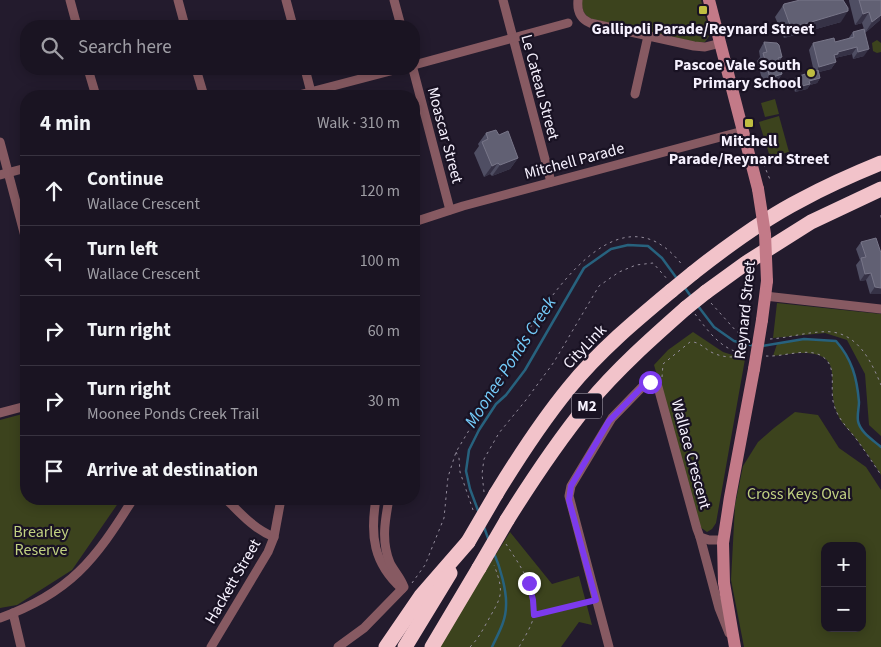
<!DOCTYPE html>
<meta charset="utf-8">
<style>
body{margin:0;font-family:"Source Sans 3",sans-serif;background:#27212f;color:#f1f3f6}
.controls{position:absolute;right:15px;bottom:15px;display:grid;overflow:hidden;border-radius:10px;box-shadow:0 2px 12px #0003}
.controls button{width:45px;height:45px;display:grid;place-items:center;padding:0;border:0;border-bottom:1px solid #383340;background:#1a1422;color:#f1f3f6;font:25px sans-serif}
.stop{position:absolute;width:15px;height:15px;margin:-11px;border:4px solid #7c3aed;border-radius:50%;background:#fff}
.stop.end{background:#7c3aed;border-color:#fff;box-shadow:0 1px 5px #0008}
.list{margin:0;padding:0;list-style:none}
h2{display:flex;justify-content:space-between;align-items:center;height:65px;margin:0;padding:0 20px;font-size:21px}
h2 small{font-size:16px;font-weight:400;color:#9f9ea5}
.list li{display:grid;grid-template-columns:32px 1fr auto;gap:15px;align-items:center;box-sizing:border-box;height:70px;padding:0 20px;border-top:1px solid #383340}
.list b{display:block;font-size:19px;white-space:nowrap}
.list p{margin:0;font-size:16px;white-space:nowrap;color:#9f9ea5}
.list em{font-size:16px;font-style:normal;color:#9f9ea5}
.icon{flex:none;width:28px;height:28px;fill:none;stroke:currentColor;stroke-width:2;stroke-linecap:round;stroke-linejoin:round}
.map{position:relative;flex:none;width:881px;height:647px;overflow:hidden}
.search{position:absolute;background:#1a1422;box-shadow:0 2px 12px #0003;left:20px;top:20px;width:400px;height:55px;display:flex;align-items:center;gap:12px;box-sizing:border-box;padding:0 18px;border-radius:20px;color:#9f9ea5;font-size:19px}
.panel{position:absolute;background:#1a1422;box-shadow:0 2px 12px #0003;left:20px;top:90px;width:400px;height:415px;border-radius:20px}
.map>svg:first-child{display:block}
</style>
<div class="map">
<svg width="881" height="647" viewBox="0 0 881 647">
<rect width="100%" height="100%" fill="#231b2d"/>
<g fill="#3c431d" fill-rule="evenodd">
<path d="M581 0H701L710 35 705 42 700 43 595 20C584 17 582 10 581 0Z"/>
<polygon points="877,40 881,43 881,52 877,53 873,51 872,43"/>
<polygon points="775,99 779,114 765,117 761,103"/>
<polygon points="779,116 789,152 770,157 759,122"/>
<polygon points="777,303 881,314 881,436 869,425 865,374 847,340 825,333 773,338"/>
<polygon points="693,332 723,352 745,359 716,523 712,529 707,532 700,527 654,365 668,350"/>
<path d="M804 339 836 341C852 359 857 378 859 402 859 408 857 415 858 421 860 432 873 440 881 447V475C873 462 864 449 854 436 849 430 841 423 838 415 831 401 833 387 832 373 830 345 792 354 773 356L777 344Z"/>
<path d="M795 412 818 415 839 448 866 467 881 490V647H744L731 580 735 505 743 466 758 442 774 428ZM825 546H862V628H825Z"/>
<polygon points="26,413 26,499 121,499 72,570 17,605 0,608 0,420"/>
<polygon points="510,532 552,584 579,576 592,625 579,622 561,647 438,647"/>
</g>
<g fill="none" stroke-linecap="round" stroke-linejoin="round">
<g stroke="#27627e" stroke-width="2.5">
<polyline points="685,288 692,298"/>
<polyline points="698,306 714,327 734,341 755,346"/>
<path d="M762 346 804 339 836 341C852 359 857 378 859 402 859 408 857 415 858 421 860 432 873 440 881 447"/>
<polyline points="479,513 470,489 466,471 469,450 479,430 496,404 506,395 525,370 584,268 611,249 628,245 648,246 662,258 678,280"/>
<polyline points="484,527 489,541"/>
<path d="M492 647C498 634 506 621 506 606 507 591 500 567 494 553"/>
</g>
<g stroke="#938c9c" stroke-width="1" stroke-dasharray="2.5 4" stroke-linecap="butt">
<polyline points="763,165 764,165 771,182"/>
<polyline points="881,215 881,218"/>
<polyline points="711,303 737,332 749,335"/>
<path d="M695 314C709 332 721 350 745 354"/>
<path d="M770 339C787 338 803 333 820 332 855 328 870 358 881 385"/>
<path d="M766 356C783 357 805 348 820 355 838 365 830 384 833 401 836 417 847 427 857 440 865 451 873 463 881 475"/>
<path d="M662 377 663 364 690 342C698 341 704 348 711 352 723 358 734 358 747 355"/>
<polyline points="456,452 459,458 460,472 473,510"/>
<polyline points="484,492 482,474 484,459 499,433 526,400 554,362 599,286 619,272 636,265 653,263 668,280"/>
<path d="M506 544C519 564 538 590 534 615 532 626 524 638 519 647"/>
<path d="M412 583 425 565 444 518 448 477 456 452C471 427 486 402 501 377 532 323 613 174 683 266"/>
<polyline points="534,615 588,602"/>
<path d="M470 647C477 640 481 633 486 624 500 598 506 596 494 565"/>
</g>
<g stroke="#875a62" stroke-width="9">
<polyline points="70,0 77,26"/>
<polyline points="178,0 185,26"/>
<polyline points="286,0 293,26"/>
<polyline points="394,0 401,26"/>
<polyline points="503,0 551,182"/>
<path d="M578 0C577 10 579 18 590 23L694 46 705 47 721 43"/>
<polyline points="414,65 568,23"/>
<polyline points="88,69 96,96"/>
<polyline points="196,69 204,96"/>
<polyline points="305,69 312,96"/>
<polyline points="413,69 450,210"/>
<polyline points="635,94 648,36"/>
<polyline points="295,96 398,69"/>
<polyline points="0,142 26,240"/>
<polyline points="0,175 26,168"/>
<polyline points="414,222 463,206 743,131"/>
<polyline points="765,296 881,309"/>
<polyline points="0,413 26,406"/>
<path d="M226 499C241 514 254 529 274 537"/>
<path d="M376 499C370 535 373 563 402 589"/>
<polyline points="700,537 719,608 729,633"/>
<polyline points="13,613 21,647"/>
<path d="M0 618C70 593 95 560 133 499"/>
<polyline points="211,647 268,552 274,537 281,499"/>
<path d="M338 647 364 628 404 587C401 578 394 571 390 563 381 542 385 520 389 499"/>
<polyline points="609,647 569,496 571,486 612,418 647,382 655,382 658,387 697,529 700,537 709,540 724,540"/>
</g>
<g stroke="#c37a88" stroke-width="12">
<polyline points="709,0 758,189"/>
<polyline points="762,320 767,281"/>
<polyline points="735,647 724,583 723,543 730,497 754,369"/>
</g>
<g stroke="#f2c3ca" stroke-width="15">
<path d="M693 273C727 246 762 220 801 200 827 186 854 174 881 163"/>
<polyline points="706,292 746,263 811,222 881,189"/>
<path d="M496 494C518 458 542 421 569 388 599 351 635 321 671 291"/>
<path d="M507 520C532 480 558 441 588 404 617 369 652 338 686 308"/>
<polyline points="386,647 421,596 468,542"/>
<polyline points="405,647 450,573"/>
<polyline points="432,647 479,568"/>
</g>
<g stroke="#c37a88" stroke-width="12">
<polyline points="758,189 765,234 767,281"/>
<polyline points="754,369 762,320"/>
</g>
<g stroke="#f2c3ca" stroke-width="15">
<polyline points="671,291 693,273"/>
<polyline points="686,308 706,292"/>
<polyline points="468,542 496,494"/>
<polyline points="479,568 507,520"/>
</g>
</g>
<g fill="#4f4e63">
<polygon points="849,0 881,0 880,20 865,33 864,56 853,59 852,54 835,58 836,62 831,69 819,72 820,78 817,83 810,85 807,89 795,92 792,81 796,77 814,72 809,50 813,43 835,42 848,39 853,32 864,29 862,23 855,25 849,1"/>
<polygon points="784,4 841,22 784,38 775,17"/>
<polygon points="764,42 782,57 779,62 782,74 776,83 764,86 757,61 760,57 759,51"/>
<polygon points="486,133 499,135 518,158 510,169 492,176 490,174 484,177 474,153 479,146 478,144"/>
<polygon points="861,242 881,294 870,294 866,280 860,281 856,265 860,260 856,249"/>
</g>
<g fill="#363246">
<polygon points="848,11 841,22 784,38 791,28"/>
<polygon points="869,12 862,23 855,25 863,14"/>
<polygon points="881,14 880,20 865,33 872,22"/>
<polygon points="857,47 852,54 835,58 834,60 834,55 838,52"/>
<polygon points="869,49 864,56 853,59 858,52"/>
<polygon points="836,62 831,69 815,73 819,67"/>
<polygon points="782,74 776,83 764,86 770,78"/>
<polygon points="820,78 817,83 810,85 807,89 795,92 798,87 809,81"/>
<polygon points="518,158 510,169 492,176 500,165"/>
<polygon points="498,163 490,174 484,177 492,166"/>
<polygon points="871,273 866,280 860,281 865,274"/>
<polygon points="875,287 881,288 881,294 870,294"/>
</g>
<g fill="#616073" stroke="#787689">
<polygon points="800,0 843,0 848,8 848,11 791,28 783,6 784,4"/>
<polygon points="859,0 881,0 881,15 872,22 869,12 863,14"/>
<polygon points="864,29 869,49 858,52 857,47 838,52 838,54 834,55 836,62 819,67 813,43 834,38 835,42 854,37 853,32"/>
<polygon points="764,42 777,43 779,45 782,57 778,58 782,74 770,78 763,53 767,52"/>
<polygon points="818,70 820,78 809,81 810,84 798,87 796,77"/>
<polygon points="496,130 499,135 508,131 518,158 500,165 498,163 492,166 482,142 488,139 486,133"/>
<polygon points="876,238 881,253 881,288 875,287 871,273 865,274 861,258 866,257 861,242"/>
</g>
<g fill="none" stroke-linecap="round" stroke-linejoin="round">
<polyline stroke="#7c3aed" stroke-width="6" points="529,583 533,600 534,615 596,600 569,500 571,486 609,421 645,384 650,382"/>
</g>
<g fill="#bfbe41" stroke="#191223" stroke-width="2">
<rect x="698" y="5" width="10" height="10" rx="2.5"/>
<circle cx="811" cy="73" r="5"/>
<rect x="744" y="118" width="10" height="10" rx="2.5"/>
</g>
<g text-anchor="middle" stroke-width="4.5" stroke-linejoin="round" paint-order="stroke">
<rect fill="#191223" stroke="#b4aebc" stroke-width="1" x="572" y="393.5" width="30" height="25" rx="4"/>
<g font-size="15" font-weight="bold" fill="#f6f1fe">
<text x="587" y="411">M2</text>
</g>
<g font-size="16" font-weight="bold" fill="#f6f1fe" stroke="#191223">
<text x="703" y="34">Gallipoli Parade/Reynard Street</text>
<text x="801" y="70" text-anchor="end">Pascoe Vale South<tspan x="801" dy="18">Primary School</tspan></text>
<text x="749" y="146">Mitchell<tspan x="749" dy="18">Parade/Reynard Street</tspan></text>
</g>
<g font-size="16" fill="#f6f1fe" stroke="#191223">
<text transform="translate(541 87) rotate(75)" y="6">Le Cateau Street</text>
<text transform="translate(446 135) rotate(75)" y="6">Moascar Street</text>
<text transform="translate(574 160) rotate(-15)" y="6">Mitchell Parade</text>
<text transform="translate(744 310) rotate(-84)" y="6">Reynard Street</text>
<text transform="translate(584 346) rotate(-46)" y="6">CityLink</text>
<text transform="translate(692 454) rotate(75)" y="6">Wallace Crescent</text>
<text transform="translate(232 581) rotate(-60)" y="6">Hackett Street</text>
</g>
<g font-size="16" fill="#c1d181" stroke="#191223">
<text x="799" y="499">Cross Keys Oval</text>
<text x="41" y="537">Brearley<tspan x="41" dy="18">Reserve</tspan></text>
</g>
<g font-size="18" font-style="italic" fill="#74cbf9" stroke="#191223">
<text transform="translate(510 362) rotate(-57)" y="6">Moonee Ponds Creek</text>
</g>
</g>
</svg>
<div class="controls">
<button>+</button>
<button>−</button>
</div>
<div class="stop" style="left:650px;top:382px"></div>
<div class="stop end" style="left:529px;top:583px"></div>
<div class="search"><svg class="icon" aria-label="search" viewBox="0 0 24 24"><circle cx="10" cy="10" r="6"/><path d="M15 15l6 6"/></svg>Search here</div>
<section class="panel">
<h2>4 min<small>Walk · 310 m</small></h2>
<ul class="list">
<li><svg class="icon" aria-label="ahead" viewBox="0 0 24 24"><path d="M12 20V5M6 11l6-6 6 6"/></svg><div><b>Continue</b><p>Wallace Crescent</p></div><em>120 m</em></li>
<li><svg class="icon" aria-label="left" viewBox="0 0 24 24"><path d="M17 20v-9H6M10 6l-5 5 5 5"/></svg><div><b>Turn left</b><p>Wallace Crescent</p></div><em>100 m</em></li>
<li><svg class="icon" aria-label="right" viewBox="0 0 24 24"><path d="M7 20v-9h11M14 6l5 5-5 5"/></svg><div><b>Turn right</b></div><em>60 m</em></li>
<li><svg class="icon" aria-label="right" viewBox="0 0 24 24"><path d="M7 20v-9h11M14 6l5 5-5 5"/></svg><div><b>Turn right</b><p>Moonee Ponds Creek Trail</p></div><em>30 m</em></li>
<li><svg class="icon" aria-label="arrive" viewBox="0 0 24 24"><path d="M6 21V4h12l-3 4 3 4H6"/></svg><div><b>Arrive at destination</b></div></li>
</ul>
</section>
</div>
